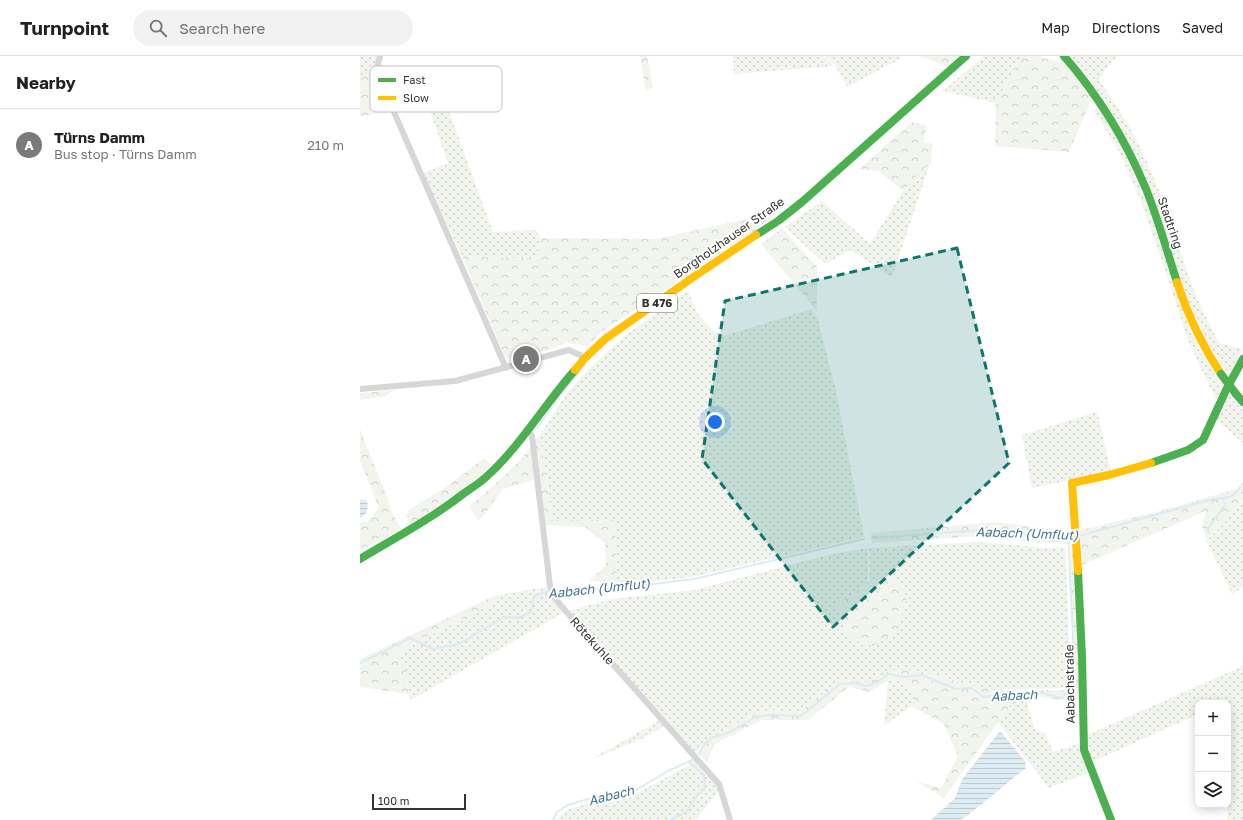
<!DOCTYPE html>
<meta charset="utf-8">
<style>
body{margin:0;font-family:"Golos Text",sans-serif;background:#f2f2f2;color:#202124}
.controls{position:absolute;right:12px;bottom:12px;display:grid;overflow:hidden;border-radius:8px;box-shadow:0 2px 10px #0003}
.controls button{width:36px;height:36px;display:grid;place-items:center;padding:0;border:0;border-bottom:1px solid #e0e0e0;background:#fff;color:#202124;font:20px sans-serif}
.scale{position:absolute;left:12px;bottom:10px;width:94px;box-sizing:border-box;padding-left:4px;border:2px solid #333;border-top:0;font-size:11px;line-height:14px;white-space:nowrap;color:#333;-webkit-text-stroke:3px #fff;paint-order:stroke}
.you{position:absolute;left:355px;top:366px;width:14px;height:14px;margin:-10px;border:3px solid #fff;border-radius:50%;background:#1a73e8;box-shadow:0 0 0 6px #1a73e833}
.badge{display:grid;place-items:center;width:26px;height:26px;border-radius:50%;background:#7a7a7a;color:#fff;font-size:13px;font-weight:700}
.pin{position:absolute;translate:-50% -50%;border:2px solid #fff;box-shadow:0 1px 4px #0006}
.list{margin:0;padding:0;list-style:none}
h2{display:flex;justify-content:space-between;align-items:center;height:52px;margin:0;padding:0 16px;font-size:17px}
h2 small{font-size:13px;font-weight:400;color:#757577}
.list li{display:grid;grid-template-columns:26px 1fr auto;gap:12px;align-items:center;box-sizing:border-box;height:72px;padding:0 16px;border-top:1px solid #e0e0e0}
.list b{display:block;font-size:15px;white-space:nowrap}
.list p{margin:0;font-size:13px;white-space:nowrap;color:#757577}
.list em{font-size:13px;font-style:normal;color:#757577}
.icon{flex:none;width:22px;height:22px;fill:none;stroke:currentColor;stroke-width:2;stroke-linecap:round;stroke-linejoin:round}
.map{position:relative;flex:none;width:883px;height:764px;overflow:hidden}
header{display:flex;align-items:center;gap:24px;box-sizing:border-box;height:56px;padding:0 20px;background:#fff;border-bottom:1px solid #e0e0e0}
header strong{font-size:19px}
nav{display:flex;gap:22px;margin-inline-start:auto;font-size:14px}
.search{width:280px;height:36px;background:#f2f2f2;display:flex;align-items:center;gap:10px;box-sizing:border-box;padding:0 14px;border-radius:22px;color:#757577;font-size:15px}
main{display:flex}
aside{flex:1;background:#fff}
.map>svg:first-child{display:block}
</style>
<header>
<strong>Turnpoint</strong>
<div class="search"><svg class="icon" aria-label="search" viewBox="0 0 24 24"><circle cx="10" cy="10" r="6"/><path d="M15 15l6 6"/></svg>Search here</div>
<nav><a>Map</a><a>Directions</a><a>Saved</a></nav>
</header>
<main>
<aside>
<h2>Nearby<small></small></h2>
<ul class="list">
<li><span class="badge">A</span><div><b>Türns Damm</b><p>Bus stop · Türns Damm</p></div><em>210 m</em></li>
</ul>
</aside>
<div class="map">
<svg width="883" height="764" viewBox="0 0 883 764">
<defs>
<pattern id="grass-dots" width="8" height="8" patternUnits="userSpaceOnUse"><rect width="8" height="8" fill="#f1f5ed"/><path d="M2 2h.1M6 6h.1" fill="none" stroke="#cfd2cc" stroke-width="1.8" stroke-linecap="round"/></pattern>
<pattern id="forest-crowns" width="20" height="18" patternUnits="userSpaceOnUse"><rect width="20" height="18" fill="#f1f5ed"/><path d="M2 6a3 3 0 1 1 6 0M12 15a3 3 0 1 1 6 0" fill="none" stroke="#cfd2cc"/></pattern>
<pattern id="water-rules" width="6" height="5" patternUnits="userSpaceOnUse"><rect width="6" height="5" fill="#ddebf3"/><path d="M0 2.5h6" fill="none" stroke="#becad1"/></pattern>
</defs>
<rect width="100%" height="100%" fill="#fff"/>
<g fill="url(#grass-dots)">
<polygon points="0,0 18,0 14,21 0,20"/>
<polygon points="373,0 463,0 474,10 374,18"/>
<polygon points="465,0 539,0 540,3 487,31 475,9"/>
<polygon points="624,0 661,0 636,47 583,35"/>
<path d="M711 0H758L747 11 739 24C761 55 780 87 794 122 807 153 816 184 827 215 835 240 847 263 859 287L882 293 869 319 852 295 827 243 795 146 784 118 749 53 727 20Z"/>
<polygon points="84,42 133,176 176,174 180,182 175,203 102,200 63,117 88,107 69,52"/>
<polygon points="736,48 755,80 769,106 790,157 829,272 841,296 862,331 856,344 827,282 808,222 780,143 761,99 735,56"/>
<polygon points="571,104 532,221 490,194 465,208 425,171 462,145 510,188 543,135"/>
<polygon points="328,235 338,258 352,274 364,280 452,253 458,264 476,335 504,481 332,521 298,525 257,526 255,464 192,464 180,379 207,337 233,309 266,279"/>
<polygon points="868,339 883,354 883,387 856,363"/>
<polygon points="737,356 751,416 672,432 662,379"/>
<polygon points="883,445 883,528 879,534 872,538 846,484 857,475"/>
<polygon points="619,486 686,492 705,491 711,625 706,632 631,634 595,625 559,615 531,614 510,626 480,624 440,656 410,654 345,684 336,697 208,555 252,543 335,534 468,499 508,492 508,527 477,549 533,519 510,526 509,492"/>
<polygon points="187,531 189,540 203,557 51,644 48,638 47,617 36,601 53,588 137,545 134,540"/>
<polygon points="883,610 883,764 867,764 868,759 867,749 868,749 868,647 838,647 838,658 734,705 728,696 727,679"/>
<polygon points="532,622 544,627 555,638 551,650 524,670 528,625"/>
<polygon points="666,639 674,639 674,642 666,644 675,674 685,677 693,696 721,687 730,716 689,732 638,666 654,644 653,641"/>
<polygon points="300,664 303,669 301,672 281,683 230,704"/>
<polygon points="334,704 356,727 358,735 336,764 197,764 207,754 227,748 277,737 328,710"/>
</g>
<g fill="url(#forest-crowns)">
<polygon points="280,0 287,0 293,31 286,35"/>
<polygon points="559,0 599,0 588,10"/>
<polygon points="661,0 677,0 705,8 732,42 709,96 635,90 636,47"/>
<polygon points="0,20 14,21 29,56 0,60"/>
<polygon points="552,66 567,70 563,86 573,88 571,104 543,135 519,115 499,113"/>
<polygon points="411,158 415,159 392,177 241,276 228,290 207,287 159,304 145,301 102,200 175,203 180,182 295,183"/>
<polygon points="422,172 457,211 457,255 401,188"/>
<polygon points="34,334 26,340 0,344 0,337"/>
<polygon points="0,373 24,433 32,456 41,473 31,479 1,494 0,493 0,467 8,465 19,452 0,405"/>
<polygon points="180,379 192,464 255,464 257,526 229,525 246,509 245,487 225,471 185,469 175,385"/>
<path d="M171 391 174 424 143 433 122 462 118 464 109 450C116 445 122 440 128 434 144 420 158 408 171 391Z"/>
<polygon points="124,402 131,409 109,429 56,467 50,468 46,459 50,453 85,432"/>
<polygon points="883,429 883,444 858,474 846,483 842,469 846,455 722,509 720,642 701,644 676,640 677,634 708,634 713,627 711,492 704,486 685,487 621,480 512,487 511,477 635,466 712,476 800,455 880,432"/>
<polygon points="533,519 547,541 537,576 512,590 502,588 485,577 477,549 508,527"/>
<polygon points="134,540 137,545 53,588 36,601 47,617 48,638 0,631 0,603"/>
<polygon points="531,614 559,615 595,625 631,634 652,635 654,644 584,742 556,725 581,732 598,700 584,668 551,650 555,638 544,627 532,622 509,636 489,631 448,664 401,664 355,688 347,706 339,698 345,684 368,672 394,657 410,654 440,656 480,624 510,626"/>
</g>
<g fill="url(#water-rules)">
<path d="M2 443 7 445C9 452 7 459 0 462V444Z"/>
<polygon points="640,675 665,705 666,712 608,759 600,764 571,764 595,742 603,722"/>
</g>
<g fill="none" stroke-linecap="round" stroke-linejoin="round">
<g stroke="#ddebf3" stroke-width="2">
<polyline points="177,372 204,334 225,309"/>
<polyline points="849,477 847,474 865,449 863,442"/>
<path d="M719 480 853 443C871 442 873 442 883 427"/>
<polyline points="708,481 709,487"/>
<polyline points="512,482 623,474 714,481"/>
<polyline points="0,607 50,582 73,593 99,588 144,561 158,562 171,556 174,540 185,536 207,534 268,531 334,523 504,483"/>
<polyline points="339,698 342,691 350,683 372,675 395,661 410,659 441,660 480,628 493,627 507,630 519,625 528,618 545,621 562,619 596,633 612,632 623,641 678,636 701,642 708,637 715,628 709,491"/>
<polyline points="193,764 197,756 208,749 228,743 276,734 308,715 332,704"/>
<polyline points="310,764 326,756 336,741 345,732 344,719 328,705"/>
</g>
<g stroke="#d7d7d7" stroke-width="6">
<polyline points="20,0 18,8 19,22 146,312"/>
<polyline points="0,333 95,325 209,294 220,299 224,303"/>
<polyline points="168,374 172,380 190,530 193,540 203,552 359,728 370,764"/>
</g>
<g stroke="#4caf50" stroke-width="8">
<path d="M704 0C738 39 766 85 786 133 798 163 807 195 817 226"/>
<polyline points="396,179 418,165 442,146 606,0"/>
<polyline points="876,338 883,346"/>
<polyline points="791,407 828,394 843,384 867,332 883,303"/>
<path d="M0 503C35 482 71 463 103 438 110 433 118 428 125 422 160 391 184 349 215 314"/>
<polyline points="718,515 722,601 724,694 751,764"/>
</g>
<g stroke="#ffc107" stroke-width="8">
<path d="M817 226C828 260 841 288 861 318"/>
<polyline points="215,314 224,303 245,283 332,222 396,179"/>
<polyline points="718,515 712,427 749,419 791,407"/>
</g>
<polyline stroke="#4caf50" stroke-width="8" points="861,318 876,338"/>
</g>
<path fill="#0f766e" fill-opacity="0.2" stroke="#0f766e" stroke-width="3" stroke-dasharray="8 5" stroke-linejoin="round" d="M597 192 649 407 473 571 342 403 365 245Z"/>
<g text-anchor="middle" stroke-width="4" stroke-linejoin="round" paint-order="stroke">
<rect fill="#fff" stroke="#707070" stroke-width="1" x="277" y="238" width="40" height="18" rx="3"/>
<g font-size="11" font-weight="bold" fill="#333">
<text x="297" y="251">B 476</text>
</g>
<g font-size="12" fill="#333" stroke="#fff">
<text transform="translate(810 167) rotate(71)" y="4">Stadtring</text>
<text transform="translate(369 182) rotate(-35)" y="4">Borgholzhauser Straße</text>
<text transform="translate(232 585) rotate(48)" y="4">Rötekuhle</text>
<text transform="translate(710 628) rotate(-91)" y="4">Aabachstraße</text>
</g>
<g font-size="13" font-style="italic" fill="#3f7597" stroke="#fff">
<text transform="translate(667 477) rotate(2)" y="5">Aabach (Umflut)</text>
<text transform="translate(239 532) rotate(-6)" y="5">Aabach (Umflut)</text>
<text transform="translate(654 639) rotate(-3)" y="5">Aabach</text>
<text transform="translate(251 739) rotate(-14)" y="5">Aabach</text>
</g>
</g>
<rect x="10" y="10" width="132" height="46" rx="6" fill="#fff" stroke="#c2c2c2" stroke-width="1"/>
<rect x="18" y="22" width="18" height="4" fill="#4caf50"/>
<rect x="18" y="40" width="18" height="4" fill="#ffc107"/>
<g font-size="11" fill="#333">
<text x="43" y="28">Fast</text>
<text x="43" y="46">Slow</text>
</g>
</svg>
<div class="controls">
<button>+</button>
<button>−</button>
<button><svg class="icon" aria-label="layers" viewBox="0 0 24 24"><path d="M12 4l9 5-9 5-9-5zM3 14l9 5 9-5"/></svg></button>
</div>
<div class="scale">100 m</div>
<div class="you"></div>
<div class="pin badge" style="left:166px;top:303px">A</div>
</div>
</main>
